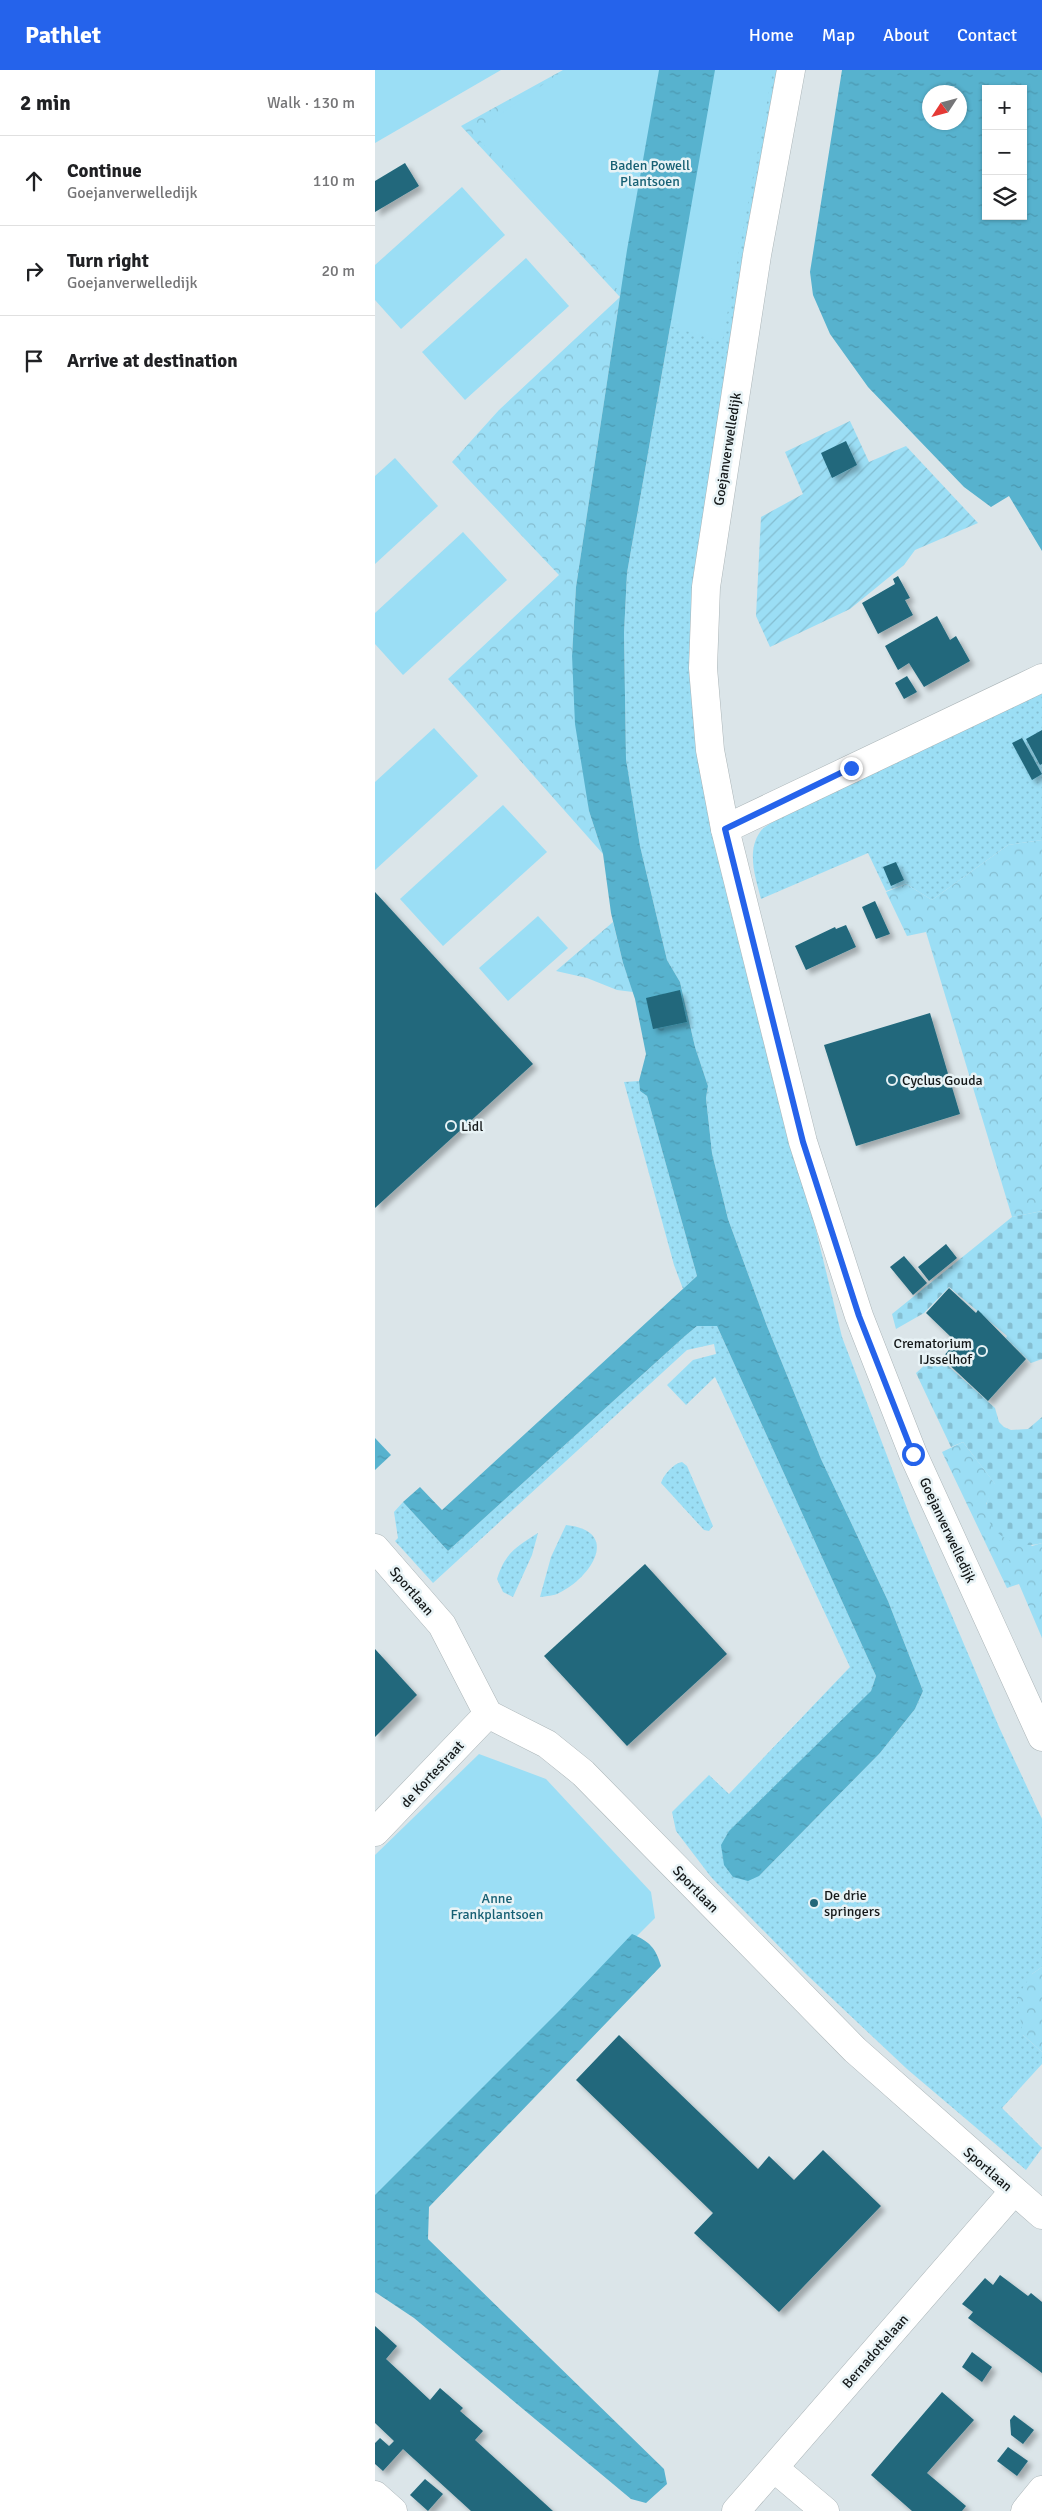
<!DOCTYPE html>
<meta charset="utf-8">
<style>
body{margin:0;font-family:Signika,sans-serif;background:#f2f2f2;color:#202124}
.controls{position:absolute;right:15px;top:15px;display:grid;overflow:hidden;border-radius:0px;box-shadow:0 1px 4px #0004}
.controls button{width:45px;height:45px;display:grid;place-items:center;padding:0;border:0;border-bottom:1px solid #e0e0e0;background:#fff;color:#202124;font:25px sans-serif}
.compass{position:absolute;left:547px;top:15px;width:45px;height:45px;border-radius:50%;background:#fff;box-shadow:0 1px 4px #0004;rotate:234deg}
.stop{position:absolute;width:15px;height:15px;margin:-11px;border:4px solid #2563eb;border-radius:50%;background:#fff}
.stop.end{background:#2563eb;border-color:#fff;box-shadow:0 1px 5px #0008}
.list{margin:0;padding:0;list-style:none}
h2{display:flex;justify-content:space-between;align-items:center;height:65px;margin:0;padding:0 20px;font-size:21px}
h2 small{font-size:16px;font-weight:400;color:#757577}
.list li{display:grid;grid-template-columns:32px 1fr auto;gap:15px;align-items:center;box-sizing:border-box;height:90px;padding:0 20px;border-top:1px solid #e0e0e0}
.list b{display:block;font-size:19px;white-space:nowrap}
.list p{margin:0;font-size:16px;white-space:nowrap;color:#757577}
.list em{font-size:16px;font-style:normal;color:#757577}
.icon{flex:none;width:28px;height:28px;fill:none;stroke:currentColor;stroke-width:2;stroke-linecap:round;stroke-linejoin:round}
.map{position:relative;flex:none;width:667px;height:2441px;overflow:hidden}
header{display:flex;align-items:center;gap:30px;box-sizing:border-box;height:70px;padding:0 25px;background:#2563eb;color:#fff}
header strong{font-size:24px}
nav{display:flex;gap:28px;margin-inline-start:auto;font-size:18px}
main{display:flex}
aside{flex:1;background:#fff}
.map>svg:first-child{display:block}
</style>
<header>
<strong>Pathlet</strong>
<nav><a>Home</a><a>Map</a><a>About</a><a>Contact</a></nav>
</header>
<main>
<aside>
<h2>2 min<small>Walk · 130 m</small></h2>
<ul class="list">
<li><svg class="icon" aria-label="ahead" viewBox="0 0 24 24"><path d="M12 20V5M6 11l6-6 6 6"/></svg><div><b>Continue</b><p>Goejanverwelledijk</p></div><em>110 m</em></li>
<li><svg class="icon" aria-label="right" viewBox="0 0 24 24"><path d="M7 20v-9h11M14 6l5 5-5 5"/></svg><div><b>Turn right</b><p>Goejanverwelledijk</p></div><em>20 m</em></li>
<li><svg class="icon" aria-label="arrive" viewBox="0 0 24 24"><path d="M6 21V4h12l-3 4 3 4H6"/></svg><div><b>Arrive at destination</b></div></li>
</ul>
</aside>
<div class="map">
<svg width="667" height="2441" viewBox="0 0 667 2441">
<defs>
<pattern id="grass-dots" width="8" height="8" patternUnits="userSpaceOnUse" patternTransform="scale(1.25)"><rect width="8" height="8" fill="#9bdef5"/><path d="M2 2h.1M6 6h.1" fill="none" stroke="#85bed1" stroke-width="1.8" stroke-linecap="round"/></pattern>
<pattern id="forest-crowns" width="20" height="18" patternUnits="userSpaceOnUse" patternTransform="scale(1.25)"><rect width="20" height="18" fill="#9bdef5"/><path d="M2 6a3 3 0 1 1 6 0M12 15a3 3 0 1 1 6 0" fill="none" stroke="#85bed1"/></pattern>
<pattern id="cemetery-stones" width="16" height="16" patternUnits="userSpaceOnUse" patternTransform="scale(1.25)"><rect width="16" height="16" fill="#9bdef5"/><path d="M2 7V4a2 2 0 0 1 4 0v3zM10 15v-3a2 2 0 0 1 4 0v3z" fill="#85bed1"/></pattern>
<pattern id="garden-furrows" width="10" height="10" patternUnits="userSpaceOnUse" patternTransform="scale(1.25)"><rect width="10" height="10" fill="#9bdef5"/><path d="M-1 1l2-2M0 10L10 0M9 11l2-2" fill="none" stroke="#85bed1"/></pattern>
<pattern id="water-ripples" width="26" height="14" patternUnits="userSpaceOnUse" patternTransform="scale(1.25)"><rect width="26" height="14" fill="#57b2ce"/><path d="M2 4q2-2 4 0t4 0M15 11q2-2 4 0t4 0" fill="none" stroke="#4b98b0"/></pattern>
<filter id="shadow"><feDropShadow dx="4.5" dy="4.5" stdDeviation="2.5" flood-color="#0004"/></filter>
</defs>
<rect width="100%" height="100%" fill="#dbe5e9"/>
<g fill="url(#grass-dots)">
<polygon points="340,0 410,0 321,556 418,1066 467,1267 536,1449 624,1657 667,1749 667,1897 657,1904 648,1965 667,1982 667,1994 627,2038 667,2078 651,2100 532,1999 430,1903 336,1807 301,1761 297,1742 334,1705 354,1724 475,1597 340,1307 311,1335 292,1315 318,1290 341,1284 339,1274 312,1280 58,1513 20,1471 23,1468 19,1442 28,1432 73,1481 310,1266 322,1256 342,1256 501,1606 496,1621 384,1806 505,1683 540,1639 548,1621 513,1531 446,1389 392,1256 353,1149 337,1083 331,1028 333,1016 320,977 305,912 292,890 265,776 251,689 249,563 252,503"/>
<path d="M667 617V770L633 775 557 830 531 814 511 821 493 783 386 829C381 809 371 782 385 762 388 757 397 753 401 750Z"/>
<polygon points="264,1011 265,1021 272,1026 322,1206 308,1219 299,1195 249,1012"/>
<path d="M307 1392 312 1396 338 1456 334 1461 329 1460 286 1413C289 1404 298 1394 307 1392Z"/>
<path d="M191 1455C247 1461 216 1508 184 1523 179 1526 171 1526 165 1527L176 1487Z"/>
<path d="M163 1463 157 1485 138 1527 128 1522 122 1509C130 1483 141 1477 163 1463Z"/>
</g>
<g fill="url(#forest-crowns)">
<polygon points="188,0 284,0 252,180 201,517 197,586 214,741 228,784 73,609 184,505 77,392 124,340 245,227 86,56"/>
<polygon points="667,770 667,1141 637,1147 551,862 532,866 511,822 531,814 557,830 633,775"/>
<polygon points="238,852 248,893 258,922 242,920 212,908 181,901"/>
<polygon points="588,1372 621,1415 611,1434 657,1476 667,1473 667,1568 644,1514 632,1518 567,1382"/>
<polygon points="667,1897 667,1982 648,1965 642,1927 657,1904"/>
</g>
<g fill="url(#cemetery-stones)">
<polygon points="667,1141 667,1289 656,1293 631,1268 632,1266 574,1217 549,1243 521,1259 517,1244 637,1147"/>
<path d="M561 1285 620 1338 624 1352 629 1357 636 1360 653 1359 667 1347V1473C644 1481 610 1464 611 1436 612 1429 618 1421 620 1414L588 1372 576 1377 541 1303Z"/>
</g>
<g fill="#9bdef5">
<polygon points="0,0 126,0 0,73"/>
<polygon points="189,0 398,0 347,272 269,248 98,63"/>
<polygon points="87,117 130,165 26,259 0,230 0,195"/>
<polygon points="151,188 194,236 90,330 47,282"/>
<polygon points="20,388 63,436 0,494 0,406"/>
<polygon points="88,462 132,510 28,605 0,574 0,543"/>
<polygon points="59,658 103,706 0,800 0,712"/>
<polygon points="128,735 172,782 68,876 25,829"/>
<polygon points="163,846 193,878 133,931 104,898"/>
<polygon points="104,1684 171,1709 276,1822 280,1848 0,2128 0,1785"/>
</g>
<polygon fill="url(#garden-furrows)" points="475,351 494,392 531,376 603,453 540,480 529,495 475,539 395,577 381,546 386,447 428,424 410,382"/>
<g fill="url(#water-ripples)" fill-rule="evenodd">
<polygon points="284,0 340,0 252,503 249,563 251,689 265,776 292,890 305,912 320,977 333,1016 331,1028 337,1083 353,1149 392,1256 446,1389 513,1531 548,1621 540,1639 505,1683 384,1806 373,1811 358,1807 349,1795 346,1775 354,1761 496,1621 501,1606 342,1256 322,1256 310,1266 73,1481 28,1432 45,1417 67,1440 322,1206 272,1026 265,1021 264,1011 271,984 260,929 248,893 236,843 228,784 214,741 200,654 197,586 201,517 252,180"/>
<path d="M467 0H667V481L634 426 616 437 589 417 493 317 455 264 438 225 435 202ZM611 19H648V146H611ZM584 22V52H554V22Z"/>
<polygon points="0,1368 16,1385 0,1400"/>
<path d="M257 1864C274 1871 281 1878 286 1896L54 2137 53 2169 289 2399 292 2414 271 2433 256 2429 39 2248 0 2222V2125L186 1939Z"/>
</g>
<g fill="#20687c" filter="url(#shadow)">
<polygon points="30,93 44,116 0,142 0,111"/>
<polygon points="471,371 482,395 457,408 446,383"/>
<polygon points="523,506 535,528 530,530 538,545 503,564 487,533 520,514 518,509"/>
<polygon points="562,546 575,570 581,566 595,591 549,617 534,593 523,600 510,576"/>
<polygon points="532,606 542,622 529,629 520,613"/>
<polygon points="667,660 667,694 665,695 651,669"/>
<polygon points="647,668 667,704 657,710 637,673"/>
<polygon points="521,792 529,810 516,816 508,797"/>
<polygon points="0,822 158,994 0,1138"/>
<polygon points="500,831 515,864 501,869 487,837"/>
<polygon points="471,855 481,877 431,900 420,876 460,857 461,859"/>
<polygon points="305,920 312,952 278,959 271,928"/>
<polygon points="555,943 585,1044 481,1076 449,975"/>
<polygon points="571,1174 582,1188 554,1211 543,1197"/>
<polygon points="529,1186 552,1213 538,1225 515,1197"/>
<polygon points="574,1218 601,1243 603,1240 651,1289 613,1331 567,1288 579,1274 575,1271 577,1268 551,1243"/>
<polygon points="270,1494 352,1584 252,1676 169,1586"/>
<polygon points="0,1579 42,1625 0,1667"/>
<polygon points="244,1965 383,2099 394,2086 419,2110 448,2080 506,2136 404,2242 319,2163 338,2143 201,2010"/>
<polygon points="625,2205 653,2226 656,2223 667,2232 667,2303 593,2248 598,2242 587,2234 610,2208 618,2215"/>
<polygon points="0,2256 22,2276 11,2289 55,2330 65,2318 88,2338 85,2341 108,2361 100,2370 178,2441 96,2441 28,2379 8,2401 0,2394 0,2373 5,2368 14,2376 19,2371 0,2353"/>
<polygon points="597,2282 617,2297 607,2312 587,2297"/>
<polygon points="567,2322 599,2350 552,2403 591,2436 587,2441 537,2441 496,2405"/>
<polygon points="639,2345 659,2360 648,2374 636,2365 635,2350"/>
<polygon points="633,2377 653,2391 642,2406 622,2391"/>
<polygon points="50,2409 68,2424 53,2441 35,2425"/>
</g>
<g fill="none" stroke-linecap="round" stroke-linejoin="round">
<defs>
<g id="minor">
<polyline points="416,0 382,185 331,517 328,598 335,680 350,759 428,1072 484,1246 538,1384 667,1667"/>
<polyline points="350,759 667,608"/>
<polyline points="0,1478 67,1555 113,1644 172,1674 208,1703 480,1980 667,2145"/>
<polyline points="0,1762 113,1644"/>
<polyline points="399,2398 450,2441"/>
<polyline points="0,2425 18,2441"/>
<polyline points="361,2441 639,2121"/>
<polyline points="650,2441 667,2420"/>
</g>
</defs>
<use href="#minor" stroke="#abb5b8" stroke-width="29"/>
<use href="#minor" stroke="#fff" stroke-width="28"/>
</g>
<g fill="none" stroke-linecap="round" stroke-linejoin="round">
<polyline stroke="#2563eb" stroke-width="6" points="476,698 350,759 428,1072 484,1246 538,1384"/>
</g>
<g fill="#246679" stroke="#e8f3f6" stroke-width="2">
<circle cx="517" cy="1010" r="5"/>
<circle cx="76" cy="1056" r="5"/>
<circle cx="607" cy="1281" r="5"/>
<circle cx="439" cy="1833" r="5"/>
</g>
<g text-anchor="middle" stroke-width="5" stroke-linejoin="round" paint-order="stroke">
<g font-size="14" fill="#176074" stroke="#e8f3f6">
<text x="275" y="100">Baden Powell<tspan x="275" dy="16">Plantsoen</tspan></text>
<text x="122" y="1833">Anne<tspan x="122" dy="16">Frankplantsoen</tspan></text>
</g>
<g font-size="14" fill="#141819" stroke="#e8f3f6">
<text transform="translate(352 379) rotate(-81)" y="5">Goejanverwelledijk</text>
<text transform="translate(573 1460) rotate(65)" y="5">Goejanverwelledijk</text>
<text transform="translate(37 1521) rotate(49)" y="5">Sportlaan</text>
<text transform="translate(57 1704) rotate(-47)" y="5">de Kortestraat</text>
<text transform="translate(321 1819) rotate(46)" y="5">Sportlaan</text>
<text transform="translate(613 2099) rotate(41)" y="5">Sportlaan</text>
<text transform="translate(500 2281) rotate(-49)" y="5">Bernadottelaan</text>
</g>
<g font-size="14" fill="#141819" stroke="#e8f3f6" text-anchor="start">
<text x="527" y="1015">Cyclus Gouda</text>
<text x="86" y="1061">Lidl</text>
<text x="597" y="1278" text-anchor="end">Crematorium<tspan x="597" dy="16">IJsselhof</tspan></text>
<text x="449" y="1830">De drie<tspan x="449" dy="16">springers</tspan></text>
</g>
</g>
</svg>
<div class="controls">
<button>+</button>
<button>−</button>
<button><svg class="icon" aria-label="layers" viewBox="0 0 24 24"><path d="M12 4l9 5-9 5-9-5zM3 14l9 5 9-5"/></svg></button>
</div>
<svg class="compass" viewBox="-18 -18 36 36"><path d="M0-13l5 13h-10z" fill="#e53935"/><path d="M0 13l5-13h-10z" fill="#757577"/></svg>
<div class="stop" style="left:538px;top:1384px"></div>
<div class="stop end" style="left:476px;top:698px"></div>
</div>
</main>
